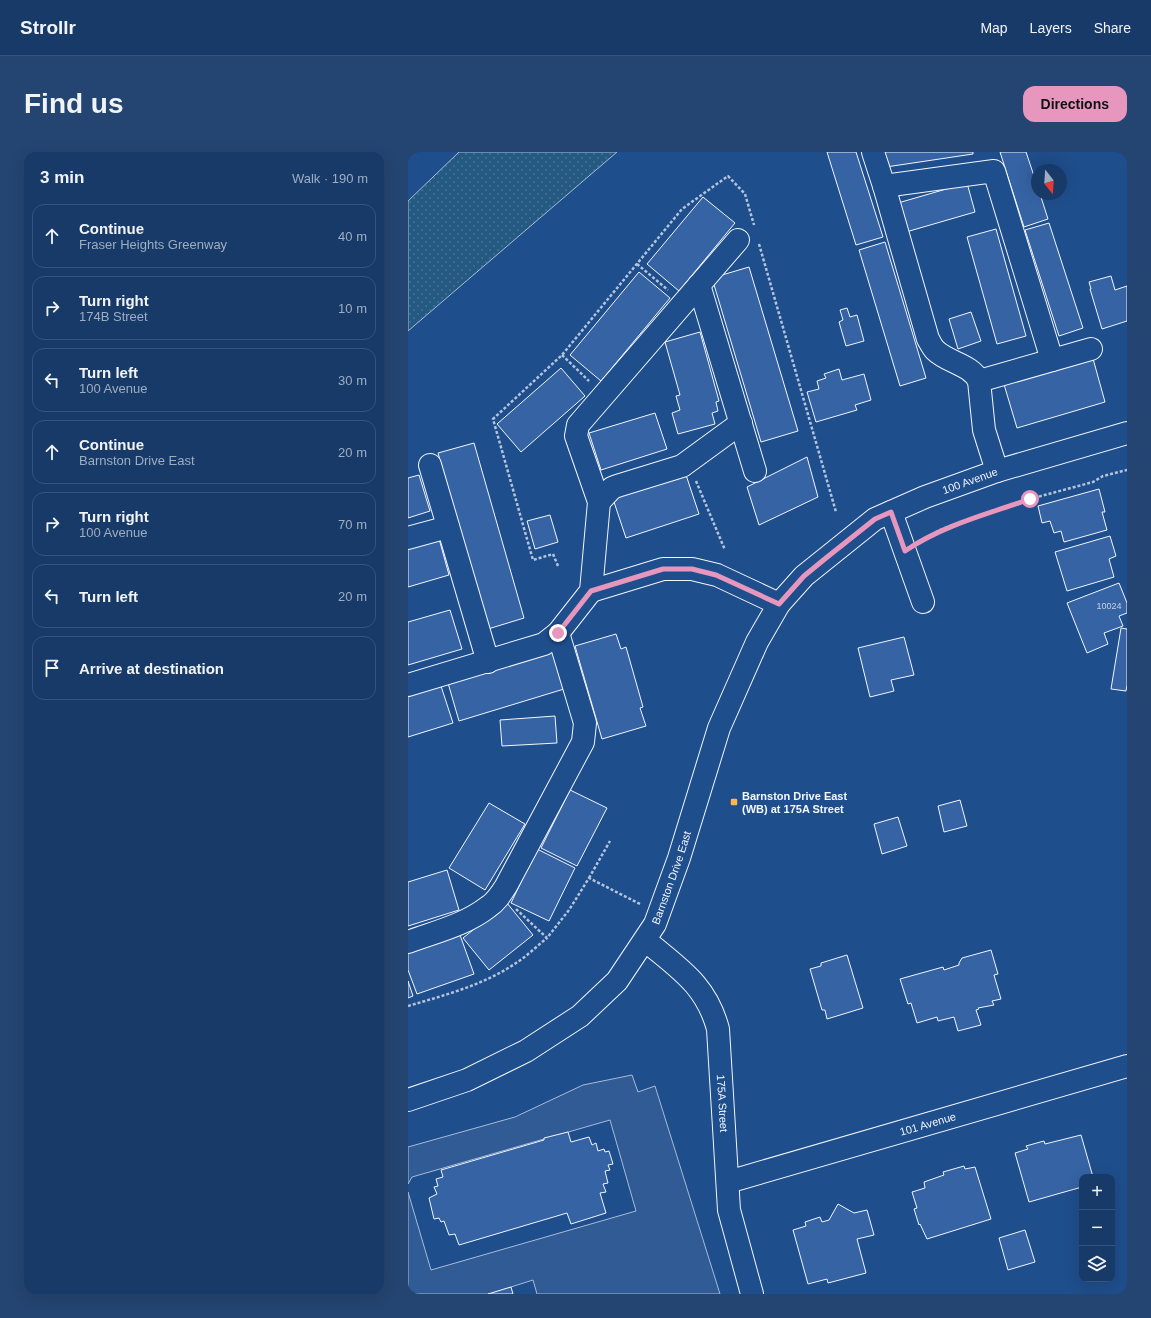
<!DOCTYPE html>
<meta charset="utf-8">
<style>
body{margin:0;font-family:Arial,sans-serif;background:#244571;color:#f1f3f6}
.controls{position:absolute;right:12px;bottom:12px;display:grid;overflow:hidden;border-radius:8px;box-shadow:0 4px 16px #0002}
.controls button{width:36px;height:36px;display:grid;place-items:center;padding:0;border:0;border-bottom:1px solid #36547d;background:#173a69;color:#f1f3f6;font:20px sans-serif}
.compass{position:absolute;left:623px;top:12px;width:36px;height:36px;border-radius:50%;background:#173a69;box-shadow:0 4px 16px #0002;rotate:163deg}
.stop{position:absolute;width:12px;height:12px;margin:-9px;border:3px solid #e797bd;border-radius:50%;background:#fff}
.stop.end{background:#e797bd;border-color:#fff;box-shadow:0 1px 4px #0008}
.list{margin:0;padding:0;list-style:none}
h2{display:flex;justify-content:space-between;align-items:center;height:52px;margin:0;padding:0 16px;font-size:17px}
h2 small{font-size:13px;font-weight:400;color:#9eadc0}
.list li{display:grid;grid-template-columns:26px 1fr auto;gap:12px;align-items:center;box-sizing:border-box;height:64px;margin:0 8px 8px;padding:0 8px;border:1px solid #36547d;border-radius:12px}
.list b{display:block;font-size:15px;white-space:nowrap}
.list p{margin:0;font-size:13px;white-space:nowrap;color:#9eadc0}
.list em{font-size:13px;font-style:normal;color:#9eadc0}
.icon{flex:none;width:22px;height:22px;fill:none;stroke:currentColor;stroke-width:2;stroke-linecap:round;stroke-linejoin:round}
.map{position:relative;flex:none;width:719px;height:1142px;overflow:hidden;border-radius:12px}
header{display:flex;align-items:center;gap:24px;box-sizing:border-box;height:56px;padding:0 20px;background:#173a69;border-bottom:1px solid #36547d}
header strong{font-size:19px}
nav{display:flex;gap:22px;margin-inline-start:auto;font-size:14px}
.intro{display:flex;align-items:center;justify-content:space-between;box-sizing:border-box;height:96px;padding:0 24px}
h1{margin:0;font-size:28px}
.button{padding:10px 18px;border-radius:12px;background:#e797bd;color:#111;font-size:14px;font-weight:700}
main{display:flex;gap:24px;padding:0 24px}
aside{flex:1;background:#173a69;border-radius:12px;box-shadow:0 4px 16px #0002}
.map>svg:first-child{display:block}
</style>
<header>
<strong>Strollr</strong>
<nav><a>Map</a><a>Layers</a><a>Share</a></nav>
</header>
<div class="intro"><h1>Find us</h1><a class="button">Directions</a></div>
<main>
<aside>
<h2>3 min<small>Walk · 190 m</small></h2>
<ul class="list">
<li><svg class="icon" aria-label="ahead" viewBox="0 0 24 24"><path d="M12 20V5M6 11l6-6 6 6"/></svg><div><b>Continue</b><p>Fraser Heights Greenway</p></div><em>40 m</em></li>
<li><svg class="icon" aria-label="right" viewBox="0 0 24 24"><path d="M7 20v-9h11M14 6l5 5-5 5"/></svg><div><b>Turn right</b><p>174B Street</p></div><em>10 m</em></li>
<li><svg class="icon" aria-label="left" viewBox="0 0 24 24"><path d="M17 20v-9H6M10 6l-5 5 5 5"/></svg><div><b>Turn left</b><p>100 Avenue</p></div><em>30 m</em></li>
<li><svg class="icon" aria-label="ahead" viewBox="0 0 24 24"><path d="M12 20V5M6 11l6-6 6 6"/></svg><div><b>Continue</b><p>Barnston Drive East</p></div><em>20 m</em></li>
<li><svg class="icon" aria-label="right" viewBox="0 0 24 24"><path d="M7 20v-9h11M14 6l5 5-5 5"/></svg><div><b>Turn right</b><p>100 Avenue</p></div><em>70 m</em></li>
<li><svg class="icon" aria-label="left" viewBox="0 0 24 24"><path d="M17 20v-9H6M10 6l-5 5 5 5"/></svg><div><b>Turn left</b></div><em>20 m</em></li>
<li><svg class="icon" aria-label="arrive" viewBox="0 0 24 24"><path d="M6 21V4h12l-3 4 3 4H6"/></svg><div><b>Arrive at destination</b></div></li>
</ul>
</aside>
<div class="map">
<svg width="719" height="1142" viewBox="0 0 719 1142">
<defs>
<pattern id="grass-dots" width="8" height="8" patternUnits="userSpaceOnUse"><rect width="8" height="8" fill="#245a82"/><path d="M2 2h.1M6 6h.1" fill="none" stroke="#447295" stroke-width="1.8" stroke-linecap="round"/></pattern>
</defs>
<rect width="100%" height="100%" fill="#1f4e8c"/>
<polygon fill="url(#grass-dots)" stroke="#a8bbd7" points="51,0 209,0 0,179 0,49"/>
<polygon fill="#305b95" stroke="#a8bbd7" points="224,923 230,940 247,934 312,1142 129,1142 125,1128 81,1142 0,1142 0,1040 23,1118 228,1059 202,968 4,1025 0,1032 0,995 107,965 175,933"/>
<g fill="#3563a3" stroke="#f2f6ff">
<polygon points="419,0 448,0 475,85 448,93"/>
<polygon points="475,0 565,0 565,2 478,15"/>
<polygon points="592,0 618,0 629,33 629,42 632,42 640,67 616,75"/>
<polygon points="559,31 567,60 498,80 490,51"/>
<polygon points="295,45 327,71 271,139 239,112"/>
<polygon points="641,71 675,176 651,184 617,78"/>
<polygon points="588,77 618,184 589,192 559,85"/>
<polygon points="477,90 518,226 492,234 451,98"/>
<polygon points="341,115 390,279 353,290 304,126"/>
<polygon points="231,120 262,146 193,229 162,203"/>
<polygon points="703,124 707,138 719,134 719,169 694,177 682,137 683,137 681,130"/>
<polygon points="439,156 442,165 449,163 456,189 438,194 431,170 435,168 432,158"/>
<polygon points="563,160 573,189 550,197 541,167"/>
<polygon points="292,180 311,249 308,250 310,259 304,261 307,272 270,282 264,261 272,258 268,244 272,243 257,190"/>
<polygon points="684,203 697,250 609,276 595,229"/>
<polygon points="153,216 177,244 113,300 89,272"/>
<polygon points="431,217 434,228 456,222 463,248 447,253 449,258 408,270 399,240 411,237 409,229 418,226 416,222"/>
<polygon points="247,261 259,297 193,318 181,281"/>
<polygon points="66,291 116,466 80,477 30,301"/>
<polygon points="399,305 410,345 351,373 339,335"/>
<polygon points="277,320 291,362 218,386 204,344"/>
<polygon points="11,323 22,359 0,366 0,326"/>
<polygon points="691,337 697,360 694,360 699,378 656,390 653,379 646,381 642,369 634,371 630,354"/>
<polygon points="142,363 150,390 127,397 119,369"/>
<polygon points="30,383 41,423 0,435 0,393"/>
<polygon points="702,384 708,404 701,407 706,425 659,439 647,400"/>
<polygon points="711,431 719,451 719,461 711,464 715,474 696,481 700,492 679,501 659,451"/>
<polygon points="42,458 54,497 0,513 0,470"/>
<polygon points="713,476 719,477 719,533 718,539 703,537"/>
<polygon points="208,482 213,497 218,495 235,555 232,556 238,574 194,587 167,494"/>
<polygon points="496,485 506,523 483,528 486,539 462,545 450,496"/>
<polygon points="145,499 156,537 51,569 40,531"/>
<polygon points="33,534 45,571 0,585 0,544"/>
<polygon points="147,564 149,591 94,594 92,568"/>
<polygon points="162,638 199,656 169,714 133,696"/>
<polygon points="552,648 559,674 536,680 530,654"/>
<polygon points="81,651 117,672 77,738 41,716"/>
<polygon points="490,665 499,694 474,702 466,672"/>
<polygon points="129,697 167,716 141,769 103,751"/>
<polygon points="39,718 51,758 0,774 0,730"/>
<polygon points="99,751 125,783 81,818 55,786"/>
<polygon points="52,783 66,822 9,842 0,818 0,801"/>
<polygon points="583,798 590,822 586,823 593,847 584,849 586,853 570,856 571,857 568,858 573,873 550,879 546,865 530,869 529,865 509,871 503,851 500,852 492,827 535,815 536,818 551,813 551,811 554,806"/>
<polygon points="439,803 455,856 419,867 417,858 414,858 402,817 413,814 413,811"/>
<polygon points="0,829 5,844 0,846"/>
<polygon points="160,980 163,990 181,985 184,993 188,991 190,999 196,997 197,1000 201,999 205,1012 200,1013 202,1018 197,1019 200,1031 195,1032 198,1040 192,1041 198,1061 163,1072 159,1061 51,1093 47,1082 41,1083 36,1069 33,1070 31,1066 26,1067 21,1046 29,1042 26,1035 30,1034 28,1027 35,1025 33,1018 136,988 136,986"/>
<polygon points="673,983 685,1025 674,1025 674,1035 621,1050 607,1001 620,997 618,994 636,989 637,992"/>
<polygon points="556,1014 557,1017 567,1015 583,1067 519,1087 512,1072 511,1073 506,1057 509,1056 504,1040 517,1036 516,1030 536,1023 535,1020"/>
<polygon points="430,1052 446,1061 459,1058 466,1083 449,1087 458,1121 420,1131 419,1127 400,1132 385,1078 398,1074 397,1070 412,1065 414,1070 421,1068"/>
<polygon points="617,1078 627,1110 600,1118 591,1086"/>
<polygon points="103,1135 105,1142 80,1142"/>
</g>
<g fill="none" stroke-linecap="round" stroke-linejoin="round">
<defs>
<g id="minor">
<path d="M465 0 476 34 520 187C522 190 524 195 527 198 540 211 563 212 571 229L576 278 589 319"/>
<polyline points="476,34 586,19 644,208"/>
<polyline points="291,133 347,319"/>
<polyline points="571,229 683,197"/>
<polyline points="22,313 80,510"/>
<polyline points="191,350 204,336 209,334 274,314 333,271"/>
<polyline points="483,360 515,450"/>
<polyline points="0,386 40,375"/>
<polyline points="183,439 255,417 284,417 309,423 371,452"/>
<polyline points="0,533 136,492 150,481 183,439 191,350 168,284 170,273 330,88"/>
<path id="s1" d="M237 788C270 816 298 832 310 877L321 1058 344 1142"/>
<path d="M0 790C27 780 57 773 80 755 88 750 93 742 98 734L175 590 177 571 150 481"/>
<path id="s2" d="M0 948 59 928 118 899 172 864 209 829 247 772 271 706 311 576 349 490 371 452 396 424 467 367 517 345 589 319 719 281"/>
<path id="s3" d="M320 1030 719 914"/>
</g>
</defs>
<use href="#minor" stroke="#f2f6ff" stroke-width="24"/>
<g stroke="#b3c4dc" stroke-width="2.5" stroke-dasharray="3 2" stroke-linecap="butt">
<polyline points="351,92 428,360"/>
<polyline points="229,112 260,138"/>
<polyline points="154,203 181,229"/>
<polyline points="288,329 317,398"/>
<polyline points="514,388 534,377 622,347 685,330 695,324 719,318"/>
<polyline points="150,414 145,402 125,408 85,267 154,203 274,57 320,24 337,42 346,73"/>
<polyline points="181,726 202,689"/>
<polyline points="108,757 139,786 161,758 181,726 232,752"/>
<path d="M0 854C37 843 76 833 108 811 119 804 129 794 139 786"/>
</g>
<use href="#minor" stroke="#1f4e8c" stroke-width="22"/>
</g>
<g fill="none" stroke-linecap="round" stroke-linejoin="round">
<path stroke="#e797bd" stroke-width="5" d="M150 481 183 439 255 417H284L308 423 371 452 396 424 418 406 467 367 483 360 497 399C535 373 580 362 622 347"/>
</g>
<rect fill="#ffb74d" stroke="#1f4e8c" stroke-width="1.5" x="322" y="646" width="8" height="8" rx="2"/>
<g text-anchor="middle" stroke-width="3" stroke-linejoin="round" paint-order="stroke">
<g font-size="9" fill="#c3d1e8">
<text x="701" y="457">10024</text>
</g>
<g font-size="11" fill="#f2f6ff" stroke="#1f4e8c">
<text dy="4" stroke="none"><textPath href="#s2" startOffset="887">100 Avenue</textPath></text>
<text dy="4" stroke="none"><textPath href="#s2" startOffset="361">Barnston Drive East</textPath></text>
<text dy="4" stroke="none"><textPath href="#s1" startOffset="192">175A Street</textPath></text>
<text dy="4" stroke="none"><textPath href="#s3" startOffset="208">101 Avenue</textPath></text>
</g>
<g font-size="11" font-weight="bold" fill="#f2f6ff" stroke="#1f4e8c" text-anchor="start">
<text x="334" y="648">Barnston Drive East<tspan x="334" dy="13">(WB) at 175A Street</tspan></text>
</g>
</g>
</svg>
<div class="controls">
<button>+</button>
<button>−</button>
<button><svg class="icon" aria-label="layers" viewBox="0 0 24 24"><path d="M12 4l9 5-9 5-9-5zM3 14l9 5 9-5"/></svg></button>
</div>
<svg class="compass" viewBox="-18 -18 36 36"><path d="M0-13l5 13h-10z" fill="#e53935"/><path d="M0 13l5-13h-10z" fill="#9eadc0"/></svg>
<div class="stop" style="left:622px;top:347px"></div>
<div class="stop end" style="left:150px;top:481px"></div>
</div>
</main>
